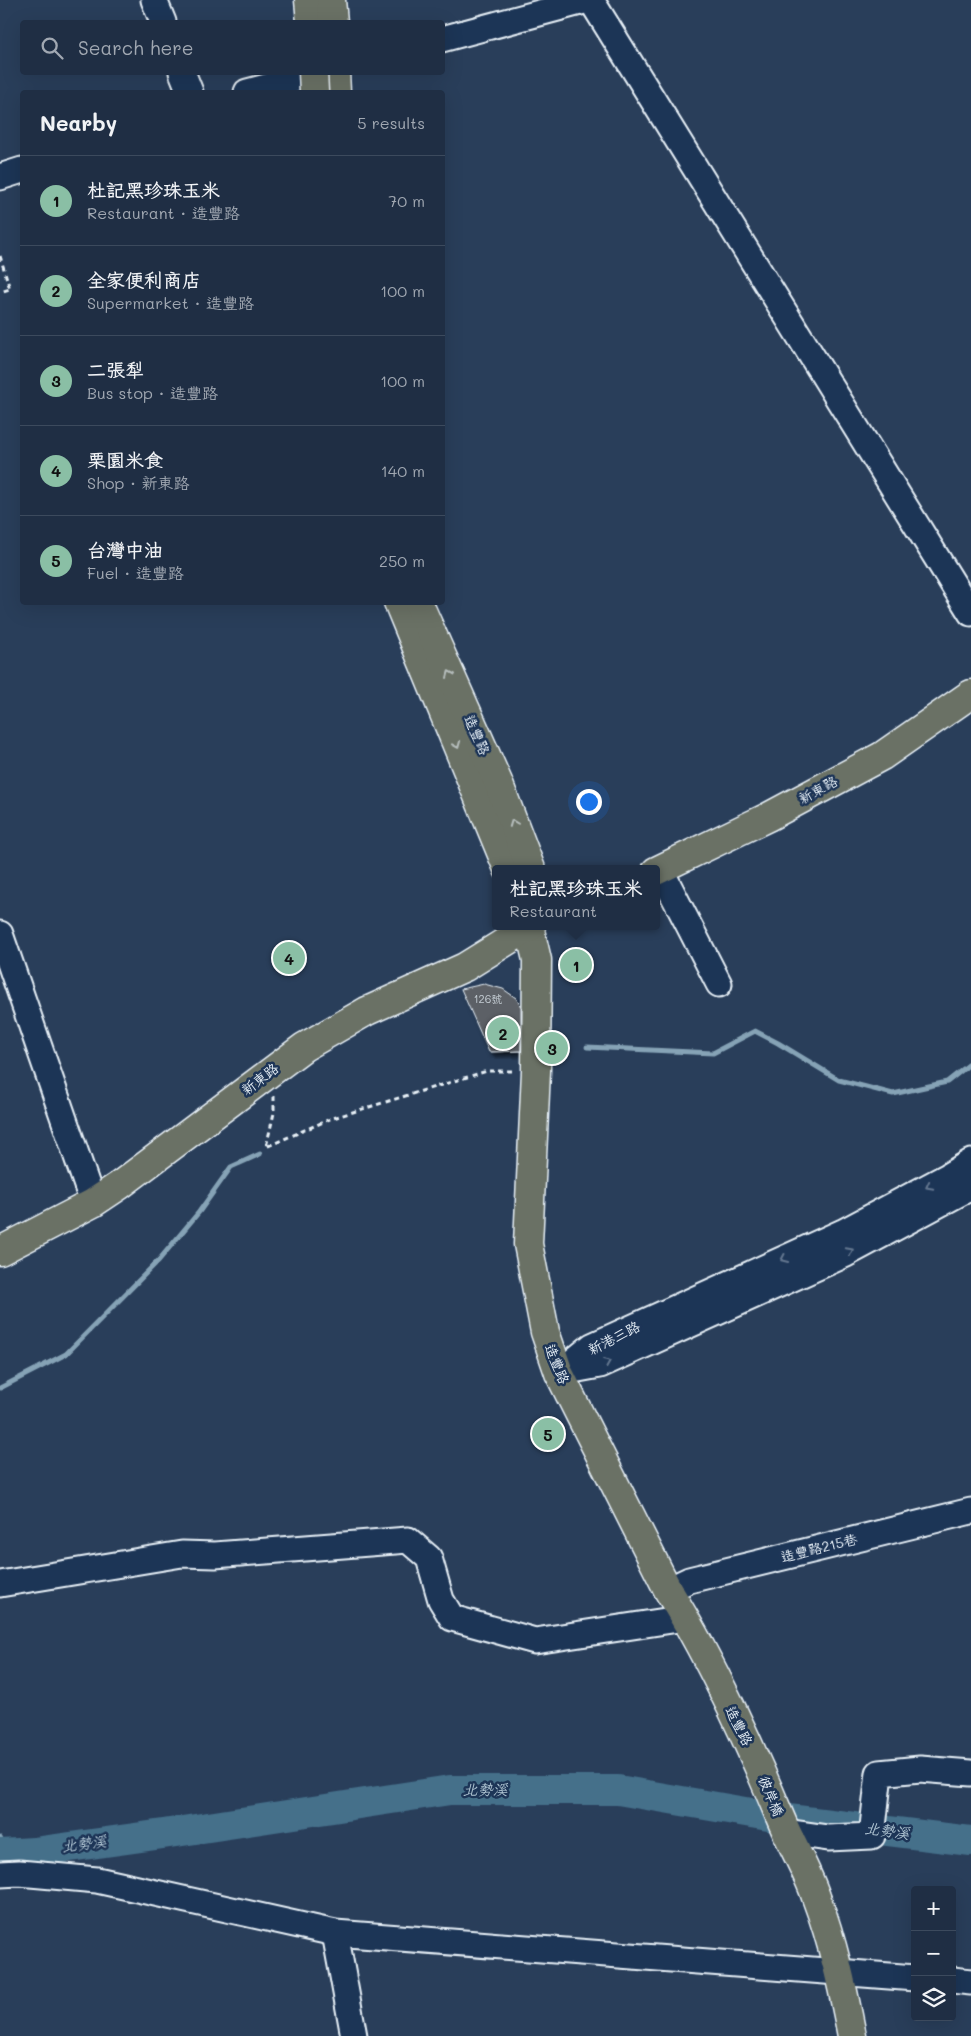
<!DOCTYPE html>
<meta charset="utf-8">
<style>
body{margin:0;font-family:Mali,"LXGW WenKai TC",sans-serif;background:#27364b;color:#f1f3f6}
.controls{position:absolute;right:15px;bottom:15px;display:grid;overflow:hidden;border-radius:5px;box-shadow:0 5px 20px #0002}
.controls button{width:45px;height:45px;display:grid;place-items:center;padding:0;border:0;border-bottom:1px solid #3c4a5d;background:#1f2e44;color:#f1f3f6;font:25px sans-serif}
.you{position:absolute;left:588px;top:801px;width:18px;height:18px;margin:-12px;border:4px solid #fff;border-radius:50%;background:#1a73e8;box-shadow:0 0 0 8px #1a73e833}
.badge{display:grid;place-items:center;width:32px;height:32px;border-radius:50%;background:#8abfa5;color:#111;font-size:16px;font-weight:700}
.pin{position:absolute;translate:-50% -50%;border:2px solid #fff;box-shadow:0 1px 5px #0006}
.popup{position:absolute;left:492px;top:865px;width:168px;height:65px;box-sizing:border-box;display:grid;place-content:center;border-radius:5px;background:#1f2e44;filter:drop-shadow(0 1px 4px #0005);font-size:16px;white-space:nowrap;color:#a1a8b2}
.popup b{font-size:19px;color:#f1f3f6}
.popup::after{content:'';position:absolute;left:50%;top:100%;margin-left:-10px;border:10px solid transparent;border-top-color:#1f2e44}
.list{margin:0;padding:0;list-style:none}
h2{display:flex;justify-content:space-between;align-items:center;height:65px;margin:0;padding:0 20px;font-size:21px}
h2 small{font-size:16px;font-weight:400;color:#a1a8b2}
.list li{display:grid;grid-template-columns:32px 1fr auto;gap:15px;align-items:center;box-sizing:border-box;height:90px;padding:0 20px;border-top:1px solid #3c4a5d}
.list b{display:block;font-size:19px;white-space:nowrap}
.list p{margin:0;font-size:16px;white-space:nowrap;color:#a1a8b2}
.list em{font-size:16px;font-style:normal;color:#a1a8b2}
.icon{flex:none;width:28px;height:28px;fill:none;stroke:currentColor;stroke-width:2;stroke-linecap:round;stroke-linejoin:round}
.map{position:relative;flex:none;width:971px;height:2036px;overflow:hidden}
.search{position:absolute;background:#1f2e44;box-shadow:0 5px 20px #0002;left:20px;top:20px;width:425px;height:55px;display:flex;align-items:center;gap:12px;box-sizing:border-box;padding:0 18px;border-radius:5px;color:#a1a8b2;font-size:19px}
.panel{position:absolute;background:#1f2e44;box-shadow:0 5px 20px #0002;left:20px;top:90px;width:425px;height:515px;border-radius:5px}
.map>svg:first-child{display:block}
</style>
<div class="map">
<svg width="971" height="2036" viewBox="0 0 971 2036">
<defs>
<filter id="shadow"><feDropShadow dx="4.5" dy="4.5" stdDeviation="2.5" flood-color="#0009"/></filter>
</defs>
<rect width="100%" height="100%" fill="#293e5a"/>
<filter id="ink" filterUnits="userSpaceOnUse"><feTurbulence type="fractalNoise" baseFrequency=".02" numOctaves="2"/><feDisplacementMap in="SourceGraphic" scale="10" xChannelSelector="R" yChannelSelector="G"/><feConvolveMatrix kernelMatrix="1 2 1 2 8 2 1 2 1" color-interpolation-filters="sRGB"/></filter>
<g filter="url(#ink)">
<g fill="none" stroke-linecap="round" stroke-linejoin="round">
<g stroke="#86a3b6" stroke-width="5">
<polyline points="587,1047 713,1053 755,1031 778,1043 839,1080 893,1094 947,1082 971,1063"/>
<polyline points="0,1388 66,1354 159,1260 199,1212 231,1167 260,1154"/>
<polyline points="0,1838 8,1854"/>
</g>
<polyline stroke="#446f8a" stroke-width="30" points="0,1854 34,1852 163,1834 450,1790 618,1790 780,1818 971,1841"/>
</g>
<polygon fill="#5b6066" stroke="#e8f1f8" filter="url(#shadow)" points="484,984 503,989 516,998 521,1007 521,1051 489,1052 461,989"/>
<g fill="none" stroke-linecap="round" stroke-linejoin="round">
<defs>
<g id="minor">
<polyline points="154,0 163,22"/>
<polyline points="591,0 971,613"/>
<polyline points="442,39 588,0"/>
<polyline points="182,72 190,92"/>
<polyline points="247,92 304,77"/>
<polyline points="0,177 22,170"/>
<polyline points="660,869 719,984"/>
<polyline points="0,934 93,1203"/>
<polyline points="562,1372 600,1365 846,1254 971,1187"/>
<polyline points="559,1373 592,1346 843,1232 948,1176 971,1162"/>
<polyline points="0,1584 182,1554 215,1555 408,1540 429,1558 441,1600 452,1618 535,1641 685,1618"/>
<polyline points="668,1590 689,1580 971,1511"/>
<polyline points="786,1832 828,1838 872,1836 879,1773 920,1769 971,1773"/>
<polyline points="0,1874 19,1873 97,1880 335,1933 915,1978"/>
<polyline points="335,1933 354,2036"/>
<polyline points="952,1980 971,1982"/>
</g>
<g id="major">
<polyline points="309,0 311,22"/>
<polyline points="331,0 333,22"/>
<polyline points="335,72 336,92"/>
<polyline points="398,602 508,869"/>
<polyline points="418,602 498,782 531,869"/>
<polyline points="656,871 768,817 882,756 971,694"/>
<path d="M529 926 537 960 536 1071 528 1244 545 1332 559 1373 573 1401 668 1590C712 1662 748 1740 780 1817 791 1844 807 1870 816 1897 833 1942 843 1989 852 2036"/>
<polyline points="0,1251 93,1203 120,1185 304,1047 367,1011 465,967 531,926"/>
</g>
</defs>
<use href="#minor" stroke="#e8f1f8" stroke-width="29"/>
<use href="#major" stroke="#e8f1f8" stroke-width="31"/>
<g stroke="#e8f1f8" stroke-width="3" stroke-dasharray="5 4" stroke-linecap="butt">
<polyline points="0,256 10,289 0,292"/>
<polyline points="274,1096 274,1113 266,1147 330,1119 487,1071 516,1071"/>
</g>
<use href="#minor" stroke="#1d3557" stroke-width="25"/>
<use href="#major" stroke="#6b7165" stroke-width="28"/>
<defs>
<polyline id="major-bridge" points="313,72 314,92"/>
</defs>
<use href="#major-bridge" stroke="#e8f1f8" stroke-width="31" stroke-linecap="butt"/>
<use href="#major-bridge" stroke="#6b7165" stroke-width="28"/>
</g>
<defs><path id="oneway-chevron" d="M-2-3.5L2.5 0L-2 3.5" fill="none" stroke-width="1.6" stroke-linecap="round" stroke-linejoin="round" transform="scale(1.25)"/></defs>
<g stroke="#b6bebd">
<use href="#oneway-chevron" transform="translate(450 674) rotate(-114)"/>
<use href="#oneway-chevron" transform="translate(457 745) rotate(68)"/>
<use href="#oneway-chevron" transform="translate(513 823) rotate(-111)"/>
</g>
<g stroke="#64778f">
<use href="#oneway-chevron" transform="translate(929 1186) rotate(152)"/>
<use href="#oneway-chevron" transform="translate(850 1251) rotate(-27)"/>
<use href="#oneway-chevron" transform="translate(784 1259) rotate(155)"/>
<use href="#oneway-chevron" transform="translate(607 1362) rotate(-23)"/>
</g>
</g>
<g text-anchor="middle" stroke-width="5" stroke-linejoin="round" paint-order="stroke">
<g font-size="11" fill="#c5cdd4">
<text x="488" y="1003">126號</text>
</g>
<g font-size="14" fill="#e8f1f8" stroke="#1d3557">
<text transform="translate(477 735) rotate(66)" y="5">造豐路</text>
<text transform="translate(818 790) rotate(-29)" y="5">新東路</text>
<text transform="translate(260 1079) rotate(-37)" y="5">新東路</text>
<text transform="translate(614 1338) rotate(-27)" y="5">新港三路</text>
<text transform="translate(557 1364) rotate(68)" y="5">造豐路</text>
<text transform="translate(819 1548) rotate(-14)" y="5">造豐路215巷</text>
<text transform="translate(739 1726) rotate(63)" y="5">造豐路</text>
<text transform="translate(771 1796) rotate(67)" y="5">彼岸橋</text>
</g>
<g font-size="15" font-style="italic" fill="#afc4d2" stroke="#1d3557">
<text x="485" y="1795">北勢溪</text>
<text transform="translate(887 1831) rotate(7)" y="5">北勢溪</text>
<text transform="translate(84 1844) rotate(-7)" y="5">北勢溪</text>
</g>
</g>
</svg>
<div class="controls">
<button>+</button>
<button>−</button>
<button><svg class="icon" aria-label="layers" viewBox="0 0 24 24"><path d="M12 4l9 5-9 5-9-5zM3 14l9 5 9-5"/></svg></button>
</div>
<div class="you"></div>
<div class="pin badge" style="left:576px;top:965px">1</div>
<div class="popup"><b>杜記黑珍珠玉米</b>Restaurant</div>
<div class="pin badge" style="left:503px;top:1033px">2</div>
<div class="pin badge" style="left:552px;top:1048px">3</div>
<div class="pin badge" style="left:289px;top:958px">4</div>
<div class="pin badge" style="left:548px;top:1434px">5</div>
<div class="search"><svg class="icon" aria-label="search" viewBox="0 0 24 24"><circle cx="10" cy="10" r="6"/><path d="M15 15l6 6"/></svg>Search here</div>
<section class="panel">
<h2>Nearby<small>5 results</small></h2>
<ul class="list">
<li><span class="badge">1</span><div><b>杜記黑珍珠玉米</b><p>Restaurant · 造豐路</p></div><em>70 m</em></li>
<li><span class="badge">2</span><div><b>全家便利商店</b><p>Supermarket · 造豐路</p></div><em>100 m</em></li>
<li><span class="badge">3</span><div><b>二張犁</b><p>Bus stop · 造豐路</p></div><em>100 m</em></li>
<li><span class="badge">4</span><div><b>栗園米食</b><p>Shop · 新東路</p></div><em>140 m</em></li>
<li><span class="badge">5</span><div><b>台灣中油</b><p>Fuel · 造豐路</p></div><em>250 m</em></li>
</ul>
</section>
</div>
